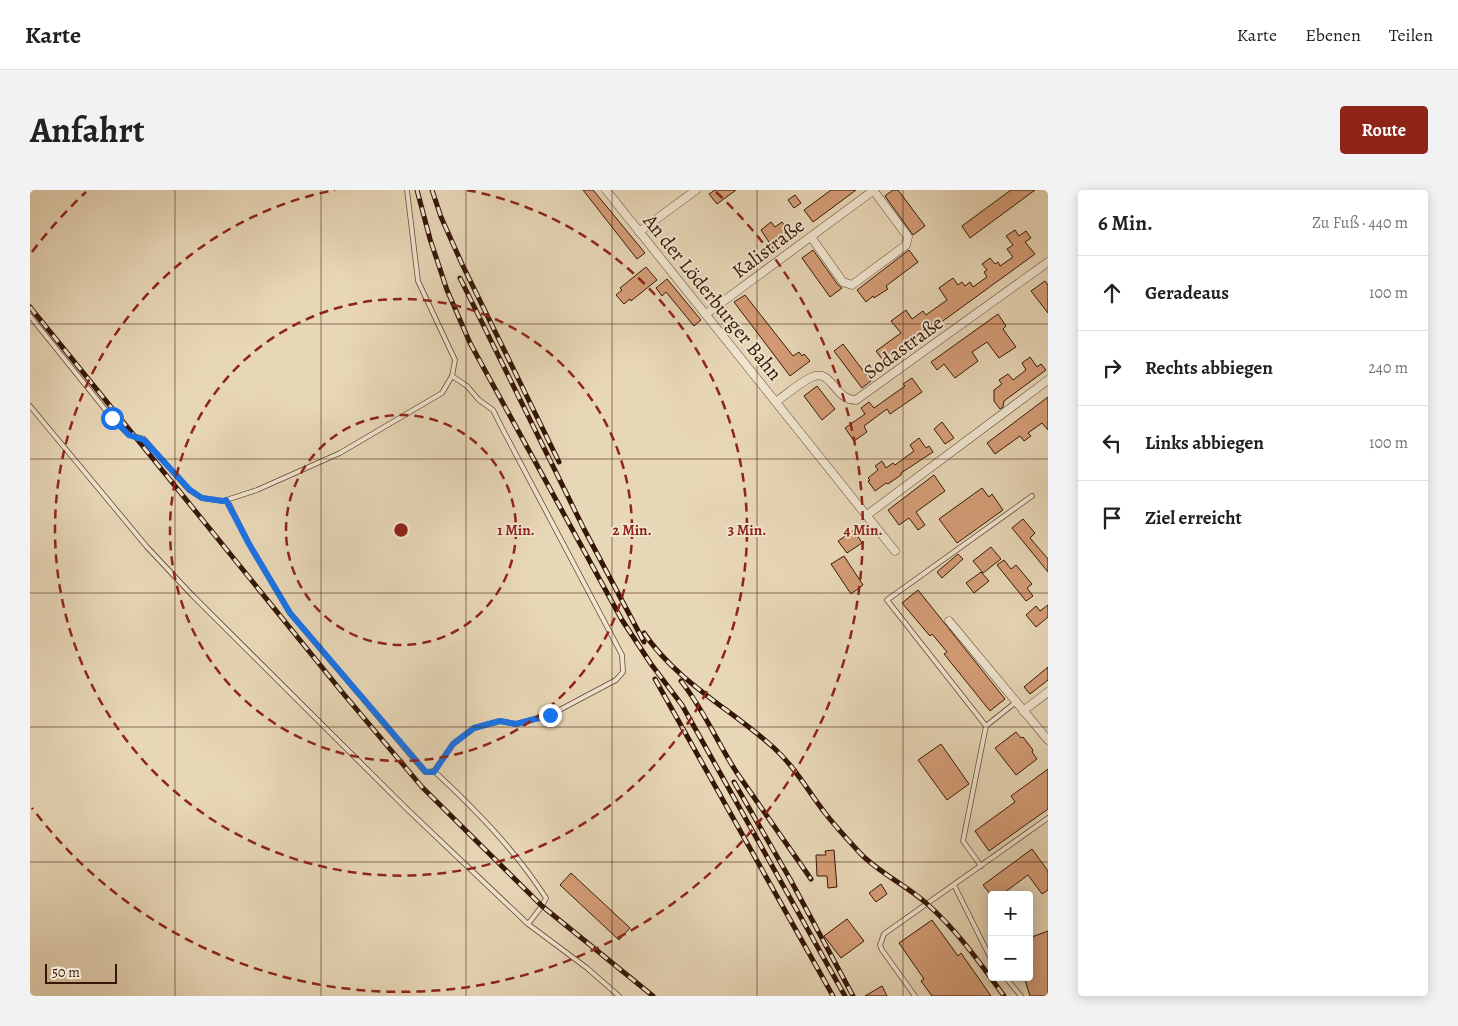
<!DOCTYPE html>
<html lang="de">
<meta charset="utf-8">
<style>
body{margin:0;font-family:Alegreya,serif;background:#f2f2f2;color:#222}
.controls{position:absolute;right:15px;bottom:15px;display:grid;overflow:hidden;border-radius:5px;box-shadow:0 2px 12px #0003}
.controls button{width:45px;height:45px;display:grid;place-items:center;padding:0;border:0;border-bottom:1px solid #e0e0e0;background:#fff;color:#222;font:25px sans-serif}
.scale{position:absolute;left:15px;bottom:12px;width:72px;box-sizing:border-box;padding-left:5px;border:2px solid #361707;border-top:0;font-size:14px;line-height:18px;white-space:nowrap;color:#361707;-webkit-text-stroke:4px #f0e5d0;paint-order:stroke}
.stop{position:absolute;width:15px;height:15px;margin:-11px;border:4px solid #1a73e8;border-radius:50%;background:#fff}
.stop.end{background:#1a73e8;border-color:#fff;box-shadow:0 1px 5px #0008}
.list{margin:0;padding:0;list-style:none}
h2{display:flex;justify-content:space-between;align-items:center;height:65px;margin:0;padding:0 20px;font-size:21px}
h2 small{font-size:16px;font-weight:400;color:#767676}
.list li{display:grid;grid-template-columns:32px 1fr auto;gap:15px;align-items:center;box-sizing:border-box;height:75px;padding:0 20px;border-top:1px solid #e0e0e0}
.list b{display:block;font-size:19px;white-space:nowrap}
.list em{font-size:16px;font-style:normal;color:#767676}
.icon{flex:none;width:28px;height:28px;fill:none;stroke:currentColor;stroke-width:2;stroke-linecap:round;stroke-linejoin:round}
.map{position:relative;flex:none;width:1018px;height:806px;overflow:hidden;border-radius:5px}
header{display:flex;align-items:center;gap:30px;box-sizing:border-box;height:70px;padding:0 25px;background:#fff;border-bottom:1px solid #e0e0e0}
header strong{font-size:24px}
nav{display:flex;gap:28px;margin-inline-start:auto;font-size:18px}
.intro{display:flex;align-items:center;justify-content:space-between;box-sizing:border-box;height:120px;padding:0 30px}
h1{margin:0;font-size:35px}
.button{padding:12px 22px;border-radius:5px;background:#8f2418;color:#fff;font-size:18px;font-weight:700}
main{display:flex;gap:30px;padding:0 30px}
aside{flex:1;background:#fff;border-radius:5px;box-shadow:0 2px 12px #0003}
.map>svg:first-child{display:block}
</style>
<header>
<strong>Karte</strong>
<nav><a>Karte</a><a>Ebenen</a><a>Teilen</a></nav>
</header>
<div class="intro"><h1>Anfahrt</h1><a class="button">Route</a></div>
<main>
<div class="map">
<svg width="1018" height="806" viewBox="0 0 1018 806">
<rect width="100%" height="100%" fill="#e8d7b7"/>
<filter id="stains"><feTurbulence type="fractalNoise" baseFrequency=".004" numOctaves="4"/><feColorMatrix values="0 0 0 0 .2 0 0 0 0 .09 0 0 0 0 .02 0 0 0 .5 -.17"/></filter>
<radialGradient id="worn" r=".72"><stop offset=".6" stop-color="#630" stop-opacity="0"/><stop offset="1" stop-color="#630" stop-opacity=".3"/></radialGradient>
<g fill="#d59d77" stroke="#361707">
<polygon points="553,0 563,0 615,63 607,69"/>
<polygon points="685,0 706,0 687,14 679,4"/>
<polygon points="801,0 826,0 783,32 774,20"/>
<polygon points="863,0 868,0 895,36 883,45 855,6"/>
<polygon points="981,0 1005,0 940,48 932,36"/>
<polygon points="765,5 771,13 764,18 758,10"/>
<polygon points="741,32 745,37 752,32 763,48 745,61 731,40"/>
<polygon points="985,40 989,46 996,41 1001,48 995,52 1005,64 855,173 846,161 871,143 861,131 876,120 882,129 893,121 896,125 917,110 909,98 923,88 928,95 932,92 935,96 940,92 943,97 957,87 954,82 957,80 952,74 960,68 965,74 968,72 970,76 983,67 977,59 983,55 976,46"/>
<polygon points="783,60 808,95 812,98 800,107 772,68"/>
<polygon points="879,60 888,72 856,96 858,99 844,108 843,106 836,112 827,100"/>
<polygon points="616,77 627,90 601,111 600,109 594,114 586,105 592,100 590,98"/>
<polygon points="637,89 671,130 664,136 636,102 632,106 626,98"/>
<polygon points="1015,91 1018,95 1018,123 1001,101"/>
<polygon points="715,105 763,166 769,162 772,166 774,164 780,171 760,186 704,112"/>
<polygon points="968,124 976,136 973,139 986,157 969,168 957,152 942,162 948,171 925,188 914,174 907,180 901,172"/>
<polygon points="813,154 841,191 832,198 804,161"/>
<polygon points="1000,167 1007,177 1011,174 1016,180 974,211 973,217 970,219 964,211 964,200 972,194 969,190 978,184 983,190 996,180 992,173"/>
<polygon points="882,188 892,202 860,224 857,219 838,233 834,236 837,242 824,251 815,238 835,224 831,218 839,212 844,218 875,196 873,194"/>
<polygon points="787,196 805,219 792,230 774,206"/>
<polygon points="1018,207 1018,240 1012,233 998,243 1001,246 994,251 990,246 965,264 957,253"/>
<polygon points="912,232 924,248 915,254 904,239"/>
<polygon points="889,248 896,258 899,256 903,262 871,283 871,285 858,294 856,293 845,301 838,291 840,290 838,288 848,280 845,276 852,271 856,278 863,273 865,275 884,261 880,255"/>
<polygon points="904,285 915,301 886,322 895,335 888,340 879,328 869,335 858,320"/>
<polygon points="952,298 959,307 962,304 973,320 927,353 909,329"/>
<polygon points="993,329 1005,343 1000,348 1018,369 1018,382 982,338"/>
<polygon points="824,340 832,353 817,363 808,351"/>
<polygon points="961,357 971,369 953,383 943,371"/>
<polygon points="928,364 933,369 912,388 907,382"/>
<polygon points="814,366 833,395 821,404 801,374"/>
<polygon points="974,370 981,379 986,375 1002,394 997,398 1003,406 996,411 967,375"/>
<polygon points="951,382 959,391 944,403 936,393"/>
<polygon points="888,400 975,509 960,521 914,464 917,462 902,444 900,446 872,413"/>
<polygon points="1018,415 1018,427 1006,437 996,425 1006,416 1010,421"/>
<polygon points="1018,477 1018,490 1000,504 994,497"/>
<polygon points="986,542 991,548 993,547 1003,560 1002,562 1007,569 986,585 965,558"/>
<polygon points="911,554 939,594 917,610 888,570"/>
<polygon points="1018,579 1018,619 959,661 945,641 985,612 981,606"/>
<polygon points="1002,659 1018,681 1018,700 1012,704 998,685 971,705 961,705 953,695"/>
<polygon points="804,660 807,697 798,698 797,686 787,686 786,665 796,665 795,661"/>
<polygon points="541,683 600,738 589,750 530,695"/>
<polygon points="851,694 857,704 846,712 839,703"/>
<polygon points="817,729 834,751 811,768 794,746"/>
<polygon points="902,730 928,766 931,763 961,806 902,806 891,791 894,789 869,753"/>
<polygon points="1018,741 1018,806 1000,806 994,787 999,787 999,748"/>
<polygon points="852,796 857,806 835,806"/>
</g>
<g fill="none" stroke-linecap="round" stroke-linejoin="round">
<defs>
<g id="lane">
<polyline points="0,126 82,228 99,245 114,249 159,300 172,308 193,311 227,300 310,263 412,203 422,186 425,170 388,91 377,0"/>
<polyline points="0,216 117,357 163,406 378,620 498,734 557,778 589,806"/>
<polyline points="197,310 219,354 260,423 395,582 404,581 423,554 444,538 470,531 486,534 520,525 586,490 593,482 592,465 472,238 463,220 449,210 437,196 422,186"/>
<polyline points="956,536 857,410 1002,306"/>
<path d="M404 581C446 620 485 660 516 708L512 716 498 734"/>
<polyline points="951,676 933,651 956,536 986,512"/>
<polyline points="924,695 962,771"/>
<polyline points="975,787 991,806"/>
<polyline points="885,806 852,760 850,755 854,744 1018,628"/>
</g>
<g id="street">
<polyline points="576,0 865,361"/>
<polyline points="609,42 666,0"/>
<polyline points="781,47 813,92 822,95 876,55 878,47 844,1"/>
<polyline points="676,124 844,0"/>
<path d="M746 212C757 204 769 193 782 187 802 178 804 210 826 210L1018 72"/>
<polyline points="837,325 1018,190"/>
<polyline points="919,431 1018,550"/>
<polyline points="993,521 1018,502"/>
</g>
</defs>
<use href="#lane" stroke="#624733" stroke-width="5.5"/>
<use href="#street" stroke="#624733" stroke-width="9"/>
<use href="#lane" stroke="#f0e5d0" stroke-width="4"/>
<use href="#street" stroke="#f0e5d0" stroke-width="8"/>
<defs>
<g id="rail">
<polyline points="387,0 400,49 417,100 440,153 592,430 621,474 652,515 815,806"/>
<polyline points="402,0 411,27 432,74 529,272"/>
<polyline points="430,88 554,339 614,452"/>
<polyline points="0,117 312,502 392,597 512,716 623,806"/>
<path d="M614 443C647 492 701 519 744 558 765 577 778 601 795 623 806 637 818 650 830 663 849 683 876 695 896 713 927 740 950 773 974 806"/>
<polyline points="625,489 803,806"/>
<path d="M651 491C674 520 687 552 707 583L781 689"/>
<polyline points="704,592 760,689 823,806"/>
</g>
</defs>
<use href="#rail" stroke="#361707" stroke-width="5"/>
<use href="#rail" stroke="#f0e5d0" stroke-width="3" stroke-dasharray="9" stroke-linecap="butt"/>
</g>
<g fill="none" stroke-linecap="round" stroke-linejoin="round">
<polyline stroke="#1a73e8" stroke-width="6" points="82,228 99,245 114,250 160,300 172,308 193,311 196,310 219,354 260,423 396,582 404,582 423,554 444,538 470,531 486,534 520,525"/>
</g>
<path fill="none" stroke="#361707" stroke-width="1" stroke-opacity="0.55" d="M145 0V806M291 0V806M436 0V806M582 0V806M727 0V806M873 0V806M0 134H1018M0 269H1018M0 403H1018M0 537H1018M0 672H1018"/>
<g fill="none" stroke="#8f2418" stroke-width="2.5" stroke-dasharray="9 6">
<circle cx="371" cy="340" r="115"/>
<circle cx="371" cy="340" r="231"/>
<path d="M437 0A346 346 0 1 1 305 0"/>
<path d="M2 62A462 462 0 0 1 56 2M686 2A462 462 0 1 1 2 618"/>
</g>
<g text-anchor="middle" stroke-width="4" stroke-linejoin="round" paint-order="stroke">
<g font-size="20" fill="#361707" stroke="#f0e5d0">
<text transform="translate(738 58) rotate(-37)" y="7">Kalistraße</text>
<text transform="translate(683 107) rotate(51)" y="7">An der Löderburger Bahn</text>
<text transform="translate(873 157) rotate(-36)" y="7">Sodastraße</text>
</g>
</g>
<circle cx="371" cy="340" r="8" fill="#8f2418" stroke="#f0e5d0" stroke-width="2.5"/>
<g font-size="15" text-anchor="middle" font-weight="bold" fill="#8f2418" stroke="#f0e5d0" stroke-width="4" stroke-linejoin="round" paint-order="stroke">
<text x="486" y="345">1 Min.</text>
<text x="602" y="345">2 Min.</text>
<text x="717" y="345">3 Min.</text>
<text x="833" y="345">4 Min.</text>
</g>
<rect width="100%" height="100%" filter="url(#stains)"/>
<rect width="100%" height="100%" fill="url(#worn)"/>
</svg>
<div class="controls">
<button>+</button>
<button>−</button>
</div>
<div class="scale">50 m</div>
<div class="stop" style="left:82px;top:228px"></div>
<div class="stop end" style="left:520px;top:525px"></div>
</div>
<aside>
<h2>6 Min.<small>Zu Fuß · 440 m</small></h2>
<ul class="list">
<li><svg class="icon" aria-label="ahead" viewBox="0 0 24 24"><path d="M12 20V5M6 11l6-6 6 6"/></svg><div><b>Geradeaus</b></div><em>100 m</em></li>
<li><svg class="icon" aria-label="right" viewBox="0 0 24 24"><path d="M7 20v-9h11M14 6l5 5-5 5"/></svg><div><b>Rechts abbiegen</b></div><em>240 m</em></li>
<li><svg class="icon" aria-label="left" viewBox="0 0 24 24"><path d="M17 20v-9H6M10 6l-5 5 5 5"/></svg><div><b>Links abbiegen</b></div><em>100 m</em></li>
<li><svg class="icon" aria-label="arrive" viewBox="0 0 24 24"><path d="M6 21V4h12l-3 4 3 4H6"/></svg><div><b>Ziel erreicht</b></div></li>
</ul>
</aside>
</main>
